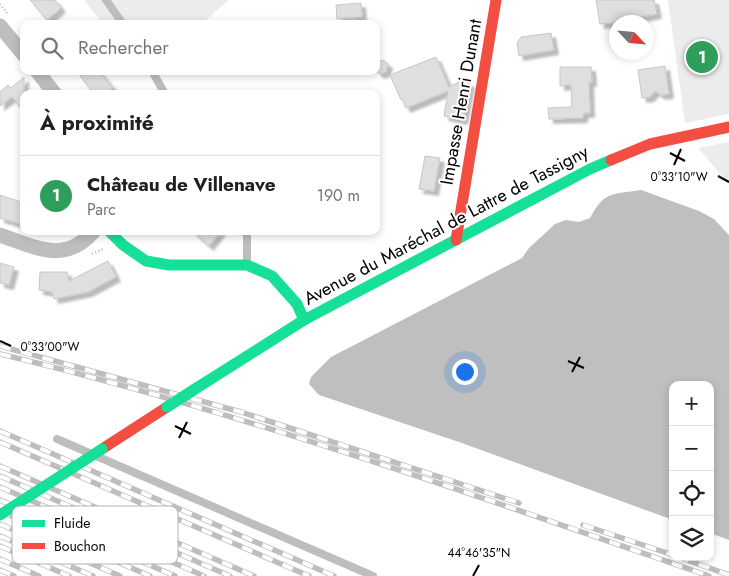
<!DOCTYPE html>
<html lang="fr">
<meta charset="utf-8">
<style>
body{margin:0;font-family:Jost,sans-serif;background:#f6f6f6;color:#202124}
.controls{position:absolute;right:15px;bottom:15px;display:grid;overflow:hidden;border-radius:10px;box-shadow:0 2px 8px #0003}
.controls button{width:45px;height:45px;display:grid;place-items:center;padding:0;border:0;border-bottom:1px solid #e0e0e0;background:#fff;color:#202124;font:25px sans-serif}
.compass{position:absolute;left:609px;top:15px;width:45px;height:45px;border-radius:50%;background:#fff;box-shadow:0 2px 8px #0003;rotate:116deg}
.you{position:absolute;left:464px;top:371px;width:18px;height:18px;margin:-12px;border:4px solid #fff;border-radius:50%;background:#1a73e8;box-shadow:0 0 0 8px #1a73e833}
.badge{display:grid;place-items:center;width:32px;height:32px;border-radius:50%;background:#595959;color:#fff;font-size:16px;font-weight:700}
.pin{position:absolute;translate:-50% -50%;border:2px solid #fff;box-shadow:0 1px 5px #0006}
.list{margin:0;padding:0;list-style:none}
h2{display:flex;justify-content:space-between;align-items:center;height:65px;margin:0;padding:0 20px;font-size:21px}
h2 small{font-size:16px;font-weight:400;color:#757577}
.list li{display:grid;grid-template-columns:32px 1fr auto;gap:15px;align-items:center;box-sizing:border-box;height:80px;padding:0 20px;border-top:1px solid #e0e0e0}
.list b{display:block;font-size:19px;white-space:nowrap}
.list p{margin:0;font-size:16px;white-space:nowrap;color:#757577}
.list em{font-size:16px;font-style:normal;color:#757577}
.icon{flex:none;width:28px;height:28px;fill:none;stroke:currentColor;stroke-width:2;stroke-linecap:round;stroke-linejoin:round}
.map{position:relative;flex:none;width:729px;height:576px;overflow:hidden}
.search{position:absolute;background:#fff;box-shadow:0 2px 8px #0003;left:20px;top:20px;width:360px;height:55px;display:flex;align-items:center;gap:12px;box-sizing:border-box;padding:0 18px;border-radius:10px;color:#757577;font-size:19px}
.panel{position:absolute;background:#fff;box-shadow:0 2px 8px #0003;left:20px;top:90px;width:360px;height:145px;border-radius:10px}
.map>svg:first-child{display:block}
</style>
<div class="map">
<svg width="729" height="576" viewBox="0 0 729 576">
<defs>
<filter id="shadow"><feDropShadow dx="4.5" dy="4.5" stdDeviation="1" flood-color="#0004"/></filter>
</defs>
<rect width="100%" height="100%" fill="#fff"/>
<g fill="#ececec">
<polygon points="84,0 229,0 201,24 103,24"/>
<polygon points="668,0 729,0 729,114 685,123"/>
<polygon points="729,142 729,184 698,148"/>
</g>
<path fill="#bfbfbf" d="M641 190 699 211 714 219 729 235V540L710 533V385H673V520L459 442 319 395 309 384 311 377 331 357 522 258 529 248 555 224 566 220 579 222 590 218C605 190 612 195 641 190Z"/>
<g fill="#dfdfdf" stroke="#c7c7c7" filter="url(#shadow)">
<polygon points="30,0 55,0 61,8 47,20"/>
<polygon points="596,0 654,0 657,14 624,20 624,22 600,24"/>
<polygon points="361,3 362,17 337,19 336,5"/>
<polygon points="551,33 554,50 519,56 517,43 521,37"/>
<polygon points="436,57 449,87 461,81 470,83 463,120 444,116 448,91 406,108 402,99 401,100 390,75"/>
<polygon points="383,60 388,64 386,72 380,74 376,71 377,62"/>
<polygon points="665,66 669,94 661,95 655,91 650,97 642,98 638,70"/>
<polygon points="560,67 591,67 592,82 589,82 590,113 584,113 583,118 549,119 548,108 572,107 571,85 560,86"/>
<polygon points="86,71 99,71 113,88 105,94 94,94 80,76"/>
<polygon points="24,77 24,112 12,97 0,106 0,92 8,85 11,88"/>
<polygon points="425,156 440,158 434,191 419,189"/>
<polygon points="0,195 24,203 24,225 0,218"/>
<polygon points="192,231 221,231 209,246"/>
<polygon points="108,261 116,277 88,292 54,299 52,292 39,290 40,272 67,272 69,281"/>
<polygon points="0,263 14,267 9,285 0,283"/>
</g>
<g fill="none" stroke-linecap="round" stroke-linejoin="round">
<g stroke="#b9b9b9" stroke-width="2.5" stroke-dasharray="1 2.5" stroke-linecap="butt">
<polyline points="0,4 7,13"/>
<polyline points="92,254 103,249"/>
</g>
<g stroke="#bebebe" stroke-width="8">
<polyline points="106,0 123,24"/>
<polyline points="152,71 165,94"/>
<polyline points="247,231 247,264"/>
<polyline points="57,439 373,576"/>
</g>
<g stroke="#bebebe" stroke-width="15">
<polyline points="0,26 24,55"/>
<polyline points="37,71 55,94"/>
<path d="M0 235C36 247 64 265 94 231"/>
</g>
<g stroke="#16e098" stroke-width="11">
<polyline points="109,231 123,245 146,261 169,265 247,265 272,276 297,304 304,320"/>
<polyline points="195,389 304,320 590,169 611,160"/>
</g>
<g stroke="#f24e42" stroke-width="11">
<polyline points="611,160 650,144 729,127"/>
<polyline points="456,240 496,0"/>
<polyline points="102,449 167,407"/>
</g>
<defs>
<g id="rail">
<polyline points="0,346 241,412 519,503"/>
<path d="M0 354C241 412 475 495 709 576"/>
<polyline points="0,431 334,576"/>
<polyline points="0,442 309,576"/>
<polyline points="0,466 254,576"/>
<polyline points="0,476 230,576"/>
<polyline points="0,487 204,576"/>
<polyline points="0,500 175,576"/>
<polyline points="0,511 150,576"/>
<polyline points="0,524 120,576"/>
<polyline points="583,525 673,555"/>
<polyline points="0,536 93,576"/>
<polyline points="0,546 69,576"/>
<polyline points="678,557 729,575"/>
<polyline points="0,559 39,576"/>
<polyline points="0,570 14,576"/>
</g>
</defs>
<use href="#rail" stroke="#bebebe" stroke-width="5.5"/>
<use href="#rail" stroke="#fff" stroke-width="4" stroke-dasharray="11" stroke-linecap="butt"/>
<g stroke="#16e098" stroke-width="11">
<polyline points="167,407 195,389"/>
<polyline points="0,515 102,449"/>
</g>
</g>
<path fill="none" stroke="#000" stroke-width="2" d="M670 153 685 161M674 165 681 149M718 176 729 182M0 341 11 346M568 361 584 368M572 372 580 357M175 426 191 434M179 438 187 422M473 576 479 565"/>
<g text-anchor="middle" stroke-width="4" stroke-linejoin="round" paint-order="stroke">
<g font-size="18" fill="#000" stroke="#fff">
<text transform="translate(461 102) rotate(-80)" y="6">Impasse Henri Dunant</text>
<text transform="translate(446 225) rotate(-28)" y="6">Avenue du Maréchal de Lattre de Tassigny</text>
</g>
</g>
<rect x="12" y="506" width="166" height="58" rx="8" fill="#fff" stroke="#b2b2b2" stroke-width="1"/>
<rect x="22" y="520" width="23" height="7" fill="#16e098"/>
<rect x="22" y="543" width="23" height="6" fill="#f24e42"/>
<g font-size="14" fill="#000">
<text x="54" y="528">Fluide</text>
<text x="54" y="551">Bouchon</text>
</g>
<g font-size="12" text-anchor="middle" fill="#000" stroke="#fff" stroke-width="4" stroke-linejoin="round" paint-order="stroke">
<text x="679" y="181">0°33'10"W</text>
<text x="50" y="351">0°33'00"W</text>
<text x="479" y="557">44°46'35"N</text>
</g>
</svg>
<div class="controls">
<button>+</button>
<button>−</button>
<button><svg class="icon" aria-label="locate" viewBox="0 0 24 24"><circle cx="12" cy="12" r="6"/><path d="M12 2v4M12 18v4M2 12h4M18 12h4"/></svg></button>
<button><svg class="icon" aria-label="layers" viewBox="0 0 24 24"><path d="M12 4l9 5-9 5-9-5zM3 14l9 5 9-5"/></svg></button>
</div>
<svg class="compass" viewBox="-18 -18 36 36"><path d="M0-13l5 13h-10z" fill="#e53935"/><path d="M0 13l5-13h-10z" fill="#757577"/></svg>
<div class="you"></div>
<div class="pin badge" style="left:702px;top:57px;background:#2e9e5b">1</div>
<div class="search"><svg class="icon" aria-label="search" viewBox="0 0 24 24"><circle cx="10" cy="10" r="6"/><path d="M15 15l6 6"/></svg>Rechercher</div>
<section class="panel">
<h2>À proximité<small></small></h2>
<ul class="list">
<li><span class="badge" style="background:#2e9e5b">1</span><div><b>Château de Villenave</b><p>Parc</p></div><em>190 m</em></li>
</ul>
</section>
</div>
